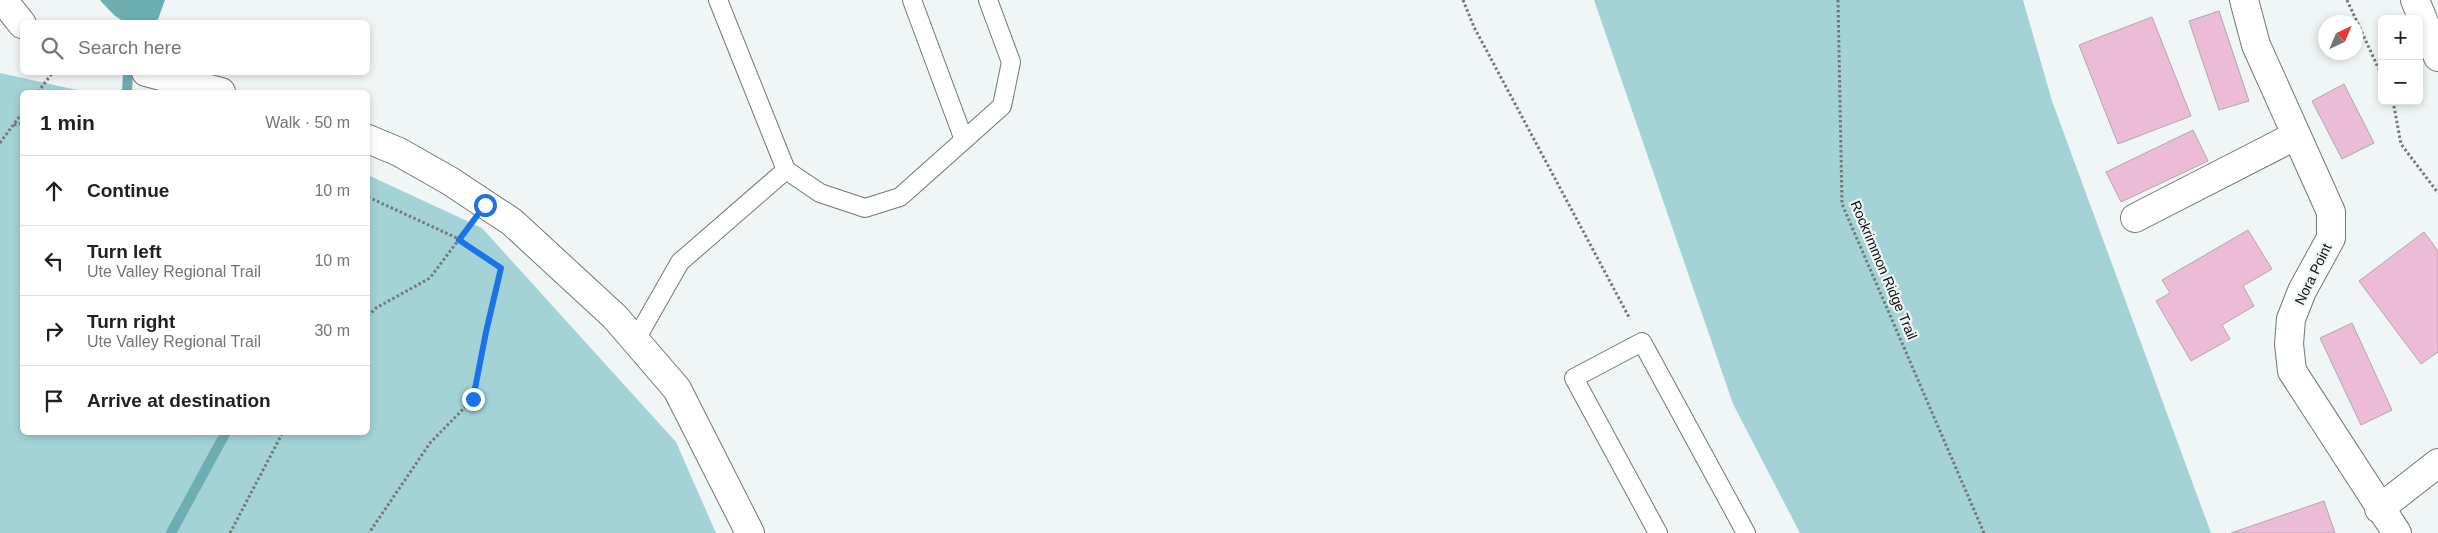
<!DOCTYPE html>
<meta charset="utf-8">
<style>
body{margin:0;font-family:Helvetica,sans-serif;background:#f6f6f6;color:#202124}
.controls{position:absolute;right:15px;top:15px;display:grid;overflow:hidden;border-radius:8px;box-shadow:0 2px 8px #0003}
.controls button{width:45px;height:45px;display:grid;place-items:center;padding:0;border:0;border-bottom:1px solid #e0e0e0;background:#fff;color:#202124;font:25px sans-serif}
.compass{position:absolute;left:2318px;top:15px;width:45px;height:45px;border-radius:50%;background:#fff;box-shadow:0 2px 8px #0003;rotate:44deg}
.stop{position:absolute;width:15px;height:15px;margin:-11px;border:4px solid #1a73e8;border-radius:50%;background:#fff}
.stop.end{background:#1a73e8;border-color:#fff;box-shadow:0 1px 5px #0008}
.list{margin:0;padding:0;list-style:none}
h2{display:flex;justify-content:space-between;align-items:center;height:65px;margin:0;padding:0 20px;font-size:21px}
h2 small{font-size:16px;font-weight:400;color:#757577}
.list li{display:grid;grid-template-columns:32px 1fr auto;gap:15px;align-items:center;box-sizing:border-box;height:70px;padding:0 20px;border-top:1px solid #e0e0e0}
.list b{display:block;font-size:19px;white-space:nowrap}
.list p{margin:0;font-size:16px;white-space:nowrap;color:#757577}
.list em{font-size:16px;font-style:normal;color:#757577}
.icon{flex:none;width:28px;height:28px;fill:none;stroke:currentColor;stroke-width:2;stroke-linecap:round;stroke-linejoin:round}
.map{position:relative;flex:none;width:2438px;height:533px;overflow:hidden}
.search{position:absolute;background:#fff;box-shadow:0 2px 8px #0003;left:20px;top:20px;width:350px;height:55px;display:flex;align-items:center;gap:12px;box-sizing:border-box;padding:0 18px;border-radius:8px;color:#757577;font-size:19px}
.panel{position:absolute;background:#fff;box-shadow:0 2px 8px #0003;left:20px;top:90px;width:350px;height:345px;border-radius:8px}
.map>svg:first-child{display:block}
</style>
<div class="map">
<svg width="2438" height="533" viewBox="0 0 2438 533">
<rect width="100%" height="100%" fill="#f0f6f6"/>
<g fill="#a3d3d7">
<polygon points="1594,0 2023,0 2052,101 2211,533 1800,533 1733,404"/>
<polygon points="0,73 86,92 22,92 22,432 368,432 368,175 482,228 676,442 716,533 0,533"/>
</g>
<path fill="#6daeb3" d="M100 0H165L157 22C123 23 123 26 100 0Z"/>
<g fill="none" stroke-linecap="round" stroke-linejoin="round">
<g stroke="#6daeb3" stroke-width="10">
<polyline points="127,92 128,72"/>
<polyline points="171,533 226,432"/>
</g>
</g>
<g fill="#ecbbd6" stroke="#aeaaac">
<polygon points="2219,11 2249,101 2219,110 2189,21"/>
<polygon points="2152,17 2191,116 2118,144 2079,45"/>
<polygon points="2344,84 2374,143 2342,159 2312,101"/>
<polygon points="2193,130 2208,161 2121,202 2106,172"/>
<polygon points="2248,230 2272,269 2243,286 2254,306 2222,325 2230,339 2191,361 2156,301 2170,293 2162,280"/>
<polygon points="2424,232 2438,251 2438,352 2421,364 2359,281"/>
<polygon points="2352,323 2392,410 2361,425 2320,338"/>
<polygon points="2324,501 2335,533 2231,533"/>
</g>
<g fill="none" stroke-linecap="round" stroke-linejoin="round">
<defs>
<g id="lane">
<polyline points="718,0 786,170"/>
<polyline points="964,140 1002,106 1011,62 988,0"/>
<polyline points="635,341 680,262 786,170 820,193 865,208 900,197 964,140 912,0"/>
<polyline points="1658,533 1574,378 1642,342 1746,533"/>
</g>
<g id="street">
<polyline points="3,0 22,24"/>
<polyline points="2244,0 2256,45 2331,212 2331,238 2302,291 2291,319 2289,344 2292,371 2397,533"/>
<polyline points="146,72 221,92"/>
<polyline points="368,139 399,152 450,181 512,222 615,317 677,389 750,533"/>
<polyline points="2135,218 2295,136"/>
<polyline points="2379,509 2438,463"/>
</g>
<polyline id="secondary" points="2415,0 2438,57"/>
</defs>
<use href="#lane" stroke="#727777" stroke-width="20"/>
<use href="#street" stroke="#727777" stroke-width="30"/>
<use href="#secondary" stroke="#727777" stroke-width="30"/>
<g stroke="#747878" stroke-width="3" stroke-dasharray="2.5 2.5" stroke-linecap="butt">
<polyline points="1463,0 1474,27 1630,319"/>
<polyline points="1838,0 1842,204 1984,533"/>
<polyline points="2347,0 2382,76"/>
<polyline points="38,92 53,72"/>
<polyline points="2393,101 2401,144 2438,193"/>
<polyline points="14,125 22,123"/>
<polyline points="0,143 22,113"/>
<polyline points="368,197 459,239 501,268 486,332 473,399 430,443 369,533"/>
<polyline points="368,316 376,308 430,278 466,230"/>
<polyline points="230,533 283,432"/>
</g>
<use href="#lane" stroke="#fff" stroke-width="18"/>
<use href="#street" stroke="#fff" stroke-width="28"/>
<use href="#secondary" stroke="#fff" stroke-width="28"/>
</g>
<g fill="none" stroke-linecap="round" stroke-linejoin="round">
<polyline stroke="#1a73e8" stroke-width="6" points="473,399 486,332 501,268 459,240 485,205"/>
</g>
<g text-anchor="middle" stroke-width="4.5" stroke-linejoin="round" paint-order="stroke">
<g font-size="14" fill="#0d0f0f" stroke="#f0f6f6">
<text transform="translate(1884 270) rotate(67)" y="5">Rockrimmon Ridge Trail</text>
<text transform="translate(2313 274) rotate(-64)" y="5">Nora Point</text>
</g>
</g>
</svg>
<div class="controls">
<button>+</button>
<button>−</button>
</div>
<svg class="compass" viewBox="-18 -18 36 36"><path d="M0-13l5 13h-10z" fill="#e53935"/><path d="M0 13l5-13h-10z" fill="#757577"/></svg>
<div class="stop" style="left:485px;top:205px"></div>
<div class="stop end" style="left:473px;top:399px"></div>
<div class="search"><svg class="icon" aria-label="search" viewBox="0 0 24 24"><circle cx="10" cy="10" r="6"/><path d="M15 15l6 6"/></svg>Search here</div>
<section class="panel">
<h2>1 min<small>Walk · 50 m</small></h2>
<ul class="list">
<li><svg class="icon" aria-label="ahead" viewBox="0 0 24 24"><path d="M12 20V5M6 11l6-6 6 6"/></svg><div><b>Continue</b></div><em>10 m</em></li>
<li><svg class="icon" aria-label="left" viewBox="0 0 24 24"><path d="M17 20v-9H6M10 6l-5 5 5 5"/></svg><div><b>Turn left</b><p>Ute Valley Regional Trail</p></div><em>10 m</em></li>
<li><svg class="icon" aria-label="right" viewBox="0 0 24 24"><path d="M7 20v-9h11M14 6l5 5-5 5"/></svg><div><b>Turn right</b><p>Ute Valley Regional Trail</p></div><em>30 m</em></li>
<li><svg class="icon" aria-label="arrive" viewBox="0 0 24 24"><path d="M6 21V4h12l-3 4 3 4H6"/></svg><div><b>Arrive at destination</b></div></li>
</ul>
</section>
</div>
